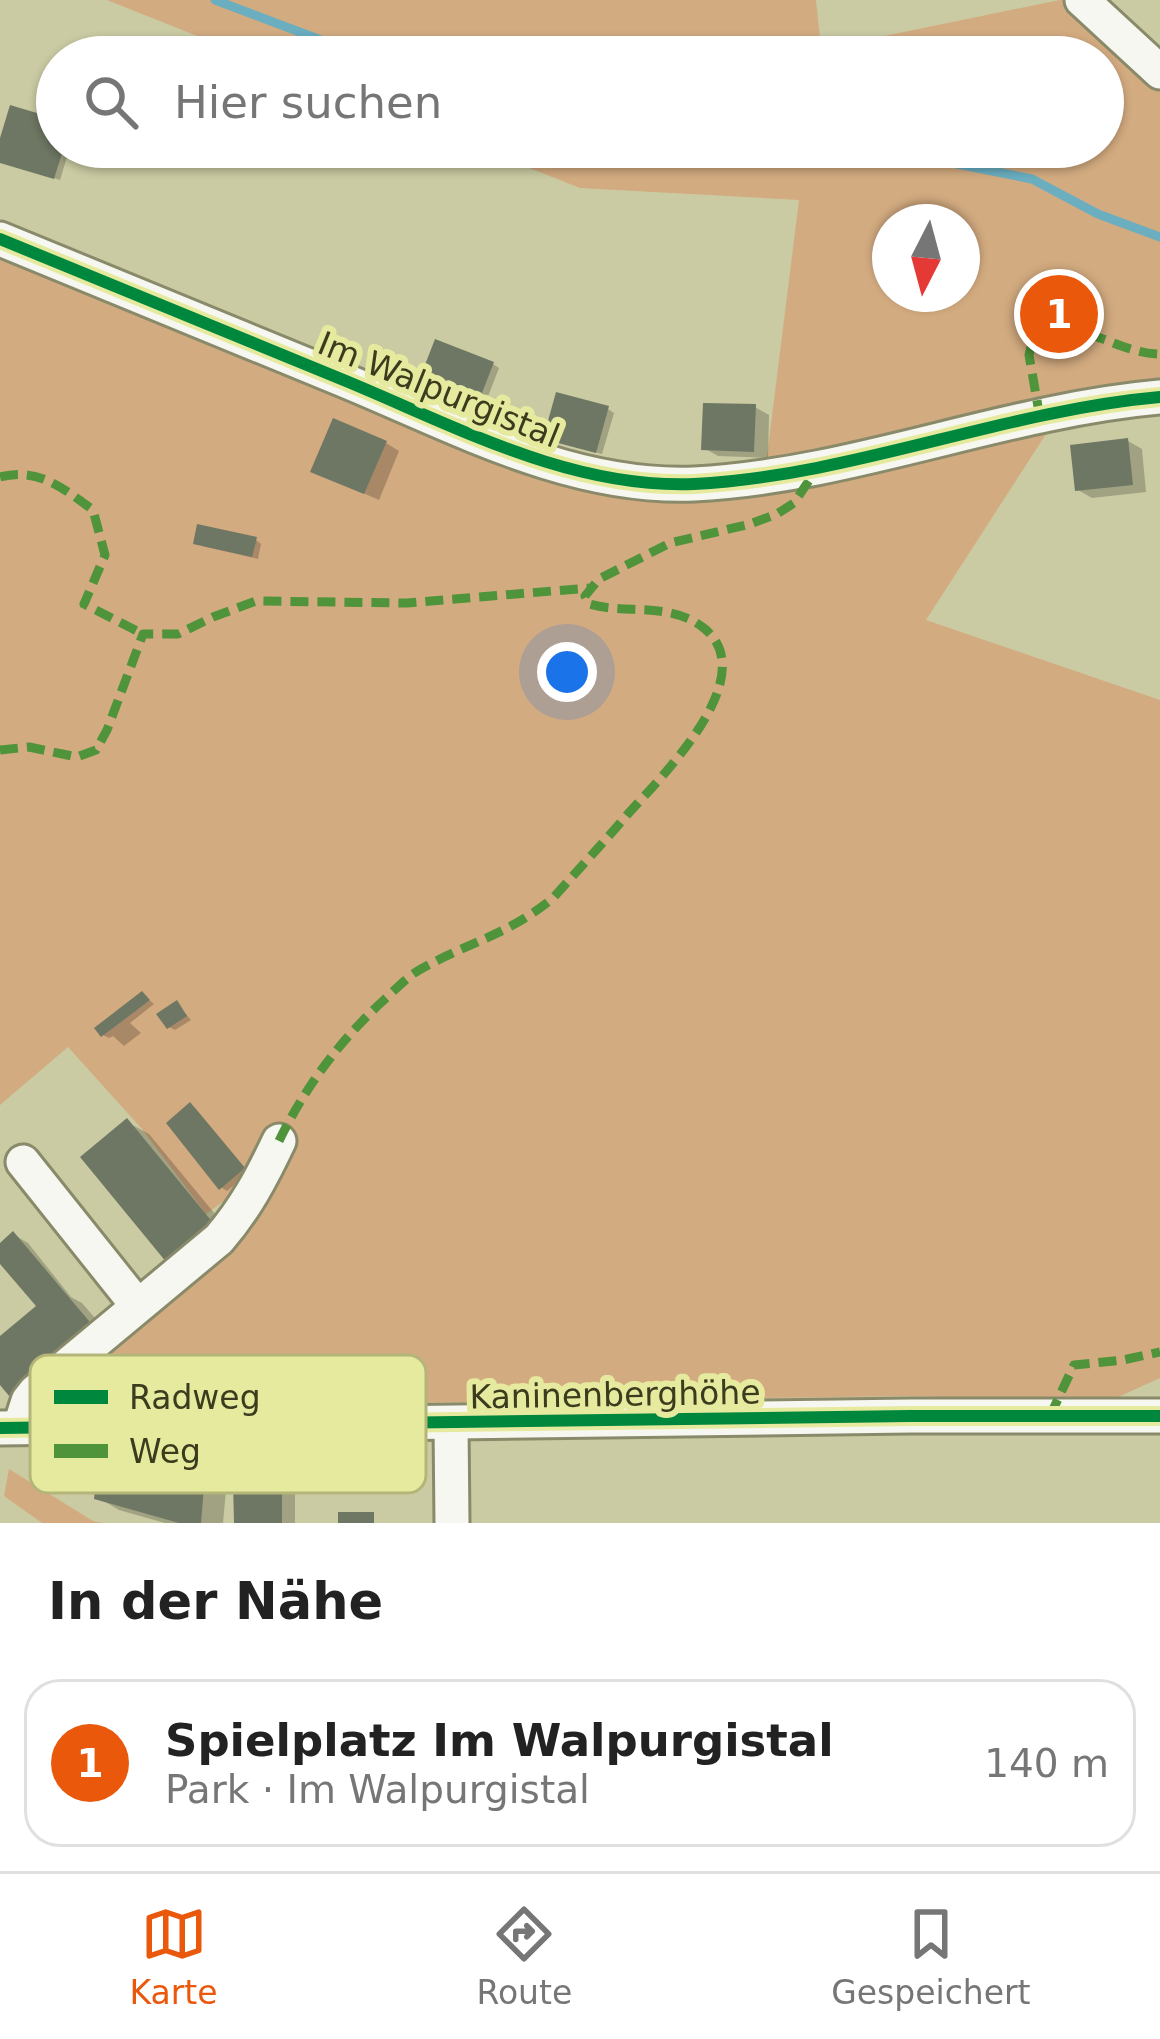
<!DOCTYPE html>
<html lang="de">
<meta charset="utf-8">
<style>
body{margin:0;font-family:"DejaVu Sans",sans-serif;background:#f6f6f6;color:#222}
.compass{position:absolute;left:872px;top:204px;width:108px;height:108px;border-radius:50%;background:#fff;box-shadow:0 3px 9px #0004;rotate:186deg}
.you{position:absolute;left:567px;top:672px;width:42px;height:42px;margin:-30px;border:9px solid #fff;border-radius:50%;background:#1a73e8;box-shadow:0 0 0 18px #1a73e833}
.badge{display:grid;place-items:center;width:78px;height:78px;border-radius:50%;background:#ea580c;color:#fff;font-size:39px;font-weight:700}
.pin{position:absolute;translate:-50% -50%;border:6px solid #fff;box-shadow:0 3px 12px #0006}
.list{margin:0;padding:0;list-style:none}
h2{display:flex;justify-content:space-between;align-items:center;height:156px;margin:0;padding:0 48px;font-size:51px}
h2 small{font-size:39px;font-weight:400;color:#767676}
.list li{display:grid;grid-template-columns:78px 1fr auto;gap:36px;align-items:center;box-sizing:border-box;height:168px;margin:0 24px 24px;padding:0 24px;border:3px solid #e0e0e0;border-radius:36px}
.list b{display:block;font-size:45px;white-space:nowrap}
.list p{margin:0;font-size:39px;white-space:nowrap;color:#767676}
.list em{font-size:39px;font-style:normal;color:#767676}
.icon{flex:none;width:66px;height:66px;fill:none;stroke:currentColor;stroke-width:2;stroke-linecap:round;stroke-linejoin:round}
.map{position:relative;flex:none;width:1160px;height:1523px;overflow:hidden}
.search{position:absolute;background:#fff;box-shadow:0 3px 9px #0004;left:36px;right:36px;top:36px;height:132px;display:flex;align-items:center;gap:30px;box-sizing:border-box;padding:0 42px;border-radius:66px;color:#767676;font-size:45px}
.sheet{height:348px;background:#fff}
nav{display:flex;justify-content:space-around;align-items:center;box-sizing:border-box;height:168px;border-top:3px solid #e0e0e0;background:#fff;font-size:33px;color:#767676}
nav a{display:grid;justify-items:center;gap:6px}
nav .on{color:#ea580c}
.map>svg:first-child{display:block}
</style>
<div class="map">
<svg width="1160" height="1523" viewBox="0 0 1160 1523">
<rect width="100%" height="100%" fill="#cacba3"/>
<g fill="#d3ab80" fill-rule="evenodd">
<path d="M107 0H816L821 49 1060 0H1074L1160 79V381L967 413 900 445 765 472 799 200 580 188 476 147H1103V57H250ZM890 222H962V294H890Z"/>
<polygon points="0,245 643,486 1057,417 926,620 1160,700 1160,1378 1105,1403 911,1396 38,1408 93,1370 137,1328 256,1178 206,1214 142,1129 68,1047 0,1105"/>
<polygon points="9,1469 93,1521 103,1523 42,1523 4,1496"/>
</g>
<g fill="#0003">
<polygon points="57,122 57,147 70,147 60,180 0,161 0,148"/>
<polygon points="493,364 499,368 482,412 426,390"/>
<polygon points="755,407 769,415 768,458 718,456 704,448"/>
<polygon points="608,409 614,413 602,454 552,441"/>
<polygon points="1128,441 1142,449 1146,492 1092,498 1078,490"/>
<polygon points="386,443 399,451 379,500 328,478"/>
<polygon points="256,540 261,544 258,559 202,546"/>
<polygon points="143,995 154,1004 130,1023 141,1033 124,1046 113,1036 109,1038 103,1035"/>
<polygon points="177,1004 191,1020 175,1030 169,1027"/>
<polygon points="190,1106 196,1109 249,1173 227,1191 221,1187"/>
<polygon points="127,1122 149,1134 234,1237 190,1273"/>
<polygon points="14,1235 28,1243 71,1297 82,1303 114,1340 34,1407 12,1394 0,1380 0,1340 41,1306 0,1260 0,1246"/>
<polygon points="150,1461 171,1474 204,1478 226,1490 223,1523 165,1523 119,1510 97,1497"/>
<polygon points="281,1483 295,1491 295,1523 237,1523"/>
</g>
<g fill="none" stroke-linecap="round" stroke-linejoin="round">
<g stroke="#6aaec0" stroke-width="9">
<polyline points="215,0 366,57"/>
<polyline points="804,147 896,147"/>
<polyline points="908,147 957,164 1032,179 1098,214 1160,237"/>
</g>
</g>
<g fill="#6e7763">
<polygon points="10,105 57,119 57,147 64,147 54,179 0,163 0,138"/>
<polygon points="435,339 494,362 475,411 416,388"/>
<polygon points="556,392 609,406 596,453 543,439"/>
<polygon points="703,403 756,404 754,452 701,450"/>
<polygon points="333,418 387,441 364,494 310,472"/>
<polygon points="1128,438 1133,485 1075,491 1070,445"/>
<polygon points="197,524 257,537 252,557 193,544"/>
<polygon points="142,991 150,1000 101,1037 94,1028"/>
<polygon points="177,1000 187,1016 167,1029 156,1014"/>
<polygon points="190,1102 245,1168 219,1190 166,1123"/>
<polygon points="127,1118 214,1224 167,1263 80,1157"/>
<polygon points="13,1231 94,1327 10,1397 0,1385 0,1336 36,1306 0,1264 0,1243"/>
<polygon points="150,1458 152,1473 205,1475 201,1523 179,1523 94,1499 98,1462"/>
<polygon points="282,1480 282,1523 234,1523 233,1481"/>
<rect x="338" y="1512" width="36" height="11"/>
</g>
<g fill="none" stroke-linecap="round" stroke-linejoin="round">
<defs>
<g id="minor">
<polyline points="1082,0 1160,72"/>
<path d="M0 239C116 287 231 334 346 381 457 427 571 489 694 484 852 476 1002 411 1160 397"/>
<polyline points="23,1162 137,1305"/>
<polyline points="451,1424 452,1523"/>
<path d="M20 1426 28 1401 35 1392 219 1239C245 1209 262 1177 279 1141"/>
<polyline points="0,1428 910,1416 1160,1416"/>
</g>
</defs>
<use href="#minor" stroke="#898a6a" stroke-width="39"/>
<use href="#minor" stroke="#f7f7f1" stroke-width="33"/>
<g stroke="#4f943a" stroke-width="9" stroke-dasharray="18 9" stroke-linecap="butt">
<path d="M1040 418 1029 355 1032 343C1082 312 1110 353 1160 354"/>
<path d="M0 477C39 467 64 489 93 510L105 555 84 604 143 634"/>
<polyline points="0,750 29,747 77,757 96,750 107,730 143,634 178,634 213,617 256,601 407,603 589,588"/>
<path d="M279 1141C305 1087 341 1039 385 999 397 988 408 976 421 969 469 942 508 935 553 898 578 870 603 843 627 815 660 778 763 678 705 629 671 601 627 615 589 604L585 596 599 579 670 543 750 524 777 514 794 503 818 467"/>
<polyline points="1050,1416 1074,1365 1123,1360 1160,1352"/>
</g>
<defs>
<g id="cycleway">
<path d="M0 239C116 287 231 334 346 381 457 427 571 489 694 484 852 476 1002 411 1160 397"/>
<polyline points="0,1428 910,1416 1160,1416"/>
</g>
</defs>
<use href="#cycleway" stroke="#e6ea9f" stroke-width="20"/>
<use href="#cycleway" stroke="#00873e" stroke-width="12"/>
</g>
<g text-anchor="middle" stroke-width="12" stroke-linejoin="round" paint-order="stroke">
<g font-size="33" fill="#3b3c1d" stroke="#e6ea9f">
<text transform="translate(439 389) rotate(22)" y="12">Im Walpurgistal</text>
<text transform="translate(615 1394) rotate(-1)" y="12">Kaninenberghöhe</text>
</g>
</g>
<rect x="30" y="1355" width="396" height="138" rx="18" fill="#e6ea9f" stroke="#b3b678" stroke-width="3"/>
<rect x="54" y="1390" width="54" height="14" fill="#00873e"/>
<rect x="54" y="1444" width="54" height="14" fill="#4f943a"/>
<g font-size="33" fill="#3b3c1d">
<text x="129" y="1409">Radweg</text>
<text x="129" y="1463">Weg</text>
</g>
</svg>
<svg class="compass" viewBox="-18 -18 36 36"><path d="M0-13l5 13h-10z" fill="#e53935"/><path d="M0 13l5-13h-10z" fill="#767676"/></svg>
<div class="you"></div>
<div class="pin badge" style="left:1059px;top:314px">1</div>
<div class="search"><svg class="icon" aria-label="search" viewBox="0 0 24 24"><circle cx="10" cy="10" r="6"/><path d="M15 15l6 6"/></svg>Hier suchen</div>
</div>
<section class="sheet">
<h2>In der Nähe<small></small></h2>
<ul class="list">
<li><span class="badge">1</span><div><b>Spielplatz Im Walpurgistal</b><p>Park · Im Walpurgistal</p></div><em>140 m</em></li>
</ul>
</section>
<nav>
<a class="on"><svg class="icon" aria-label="map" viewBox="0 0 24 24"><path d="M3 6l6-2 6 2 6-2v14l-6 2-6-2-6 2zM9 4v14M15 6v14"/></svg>Karte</a>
<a><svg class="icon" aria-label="directions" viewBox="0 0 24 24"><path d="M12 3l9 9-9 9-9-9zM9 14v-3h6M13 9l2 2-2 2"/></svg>Route</a>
<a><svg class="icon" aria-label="saved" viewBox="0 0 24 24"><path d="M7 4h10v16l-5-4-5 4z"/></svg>Gespeichert</a>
</nav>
